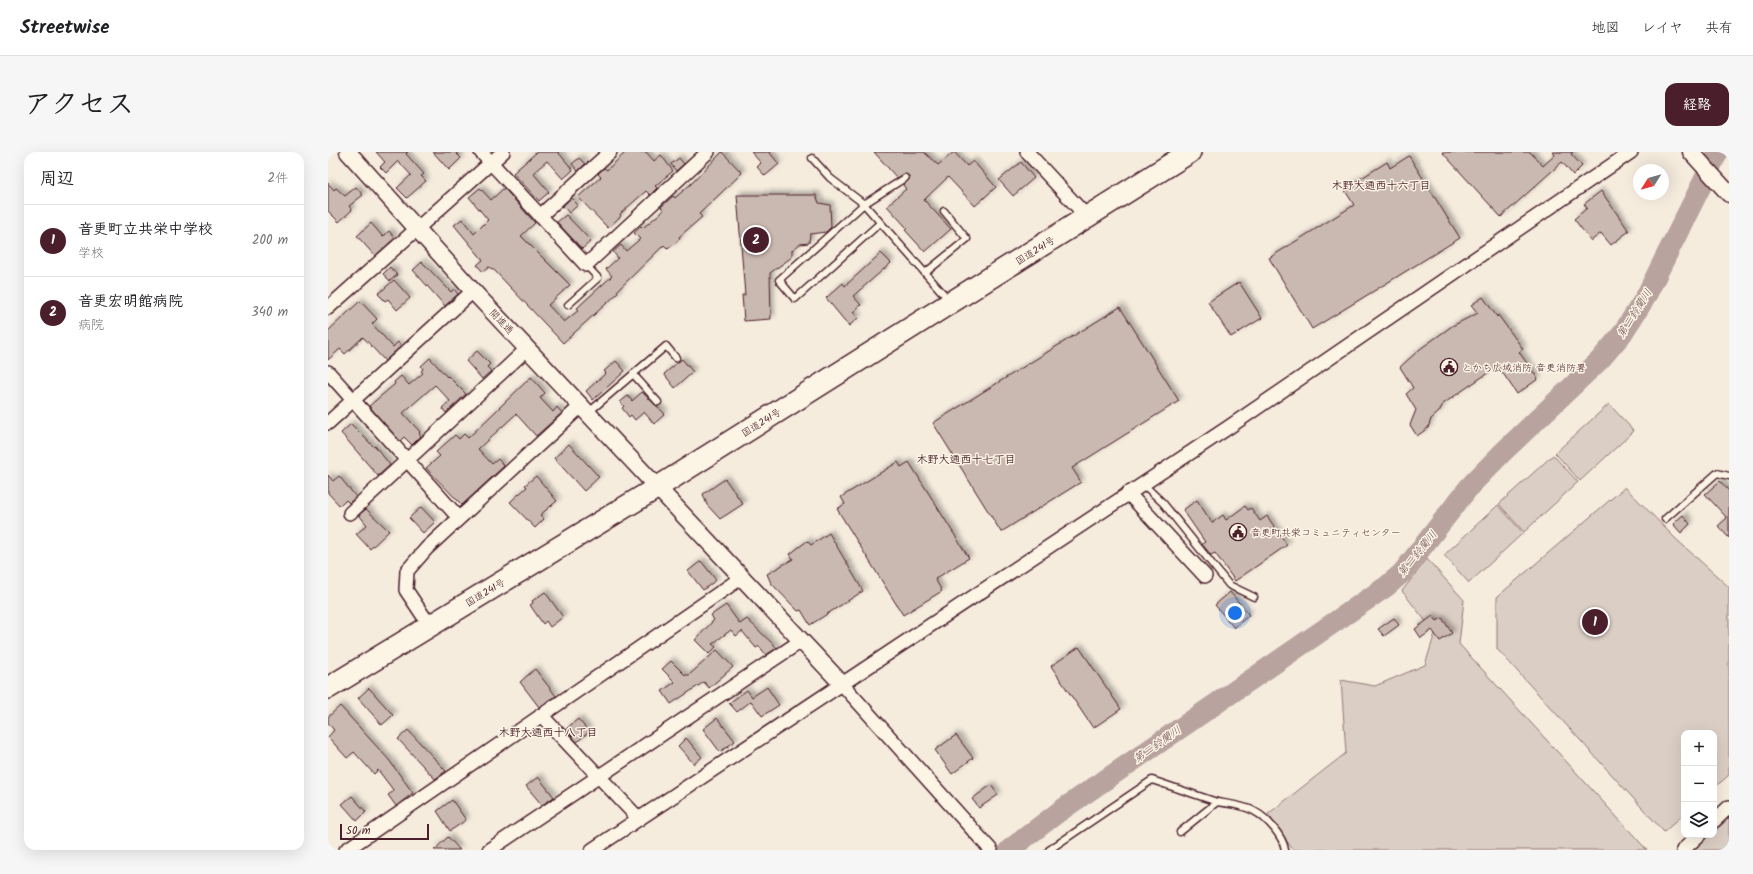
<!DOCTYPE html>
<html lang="ja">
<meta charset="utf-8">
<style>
body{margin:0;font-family:Kalam,"Klee One",sans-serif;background:#f6f6f6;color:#202124}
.controls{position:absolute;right:12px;bottom:12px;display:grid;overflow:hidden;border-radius:8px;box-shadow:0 4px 16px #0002}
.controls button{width:36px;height:36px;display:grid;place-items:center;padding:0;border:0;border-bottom:1px solid #e0e0e0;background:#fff;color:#202124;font:20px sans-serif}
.compass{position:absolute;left:1305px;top:12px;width:36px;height:36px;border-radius:50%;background:#fff;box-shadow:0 4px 16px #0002;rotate:233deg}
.scale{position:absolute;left:12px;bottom:10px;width:89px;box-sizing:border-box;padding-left:4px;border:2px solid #4a1f2b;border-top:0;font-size:11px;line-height:14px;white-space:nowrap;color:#4a1f2b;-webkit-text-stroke:3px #fcf5e5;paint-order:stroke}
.you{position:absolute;left:907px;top:461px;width:14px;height:14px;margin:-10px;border:3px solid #fff;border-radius:50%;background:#1a73e8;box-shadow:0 0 0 6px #1a73e833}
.badge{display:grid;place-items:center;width:26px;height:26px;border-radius:50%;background:#4a1f2b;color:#fff;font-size:13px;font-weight:700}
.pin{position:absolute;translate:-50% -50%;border:2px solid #fff;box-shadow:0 1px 4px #0006}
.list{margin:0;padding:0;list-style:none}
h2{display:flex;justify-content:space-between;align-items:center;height:52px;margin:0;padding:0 16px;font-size:17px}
h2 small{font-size:13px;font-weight:400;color:#757577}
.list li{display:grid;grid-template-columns:26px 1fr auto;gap:12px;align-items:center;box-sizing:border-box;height:72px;padding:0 16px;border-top:1px solid #e0e0e0}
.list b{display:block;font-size:15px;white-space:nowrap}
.list p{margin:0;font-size:13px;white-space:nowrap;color:#757577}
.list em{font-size:13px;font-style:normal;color:#757577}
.icon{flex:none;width:22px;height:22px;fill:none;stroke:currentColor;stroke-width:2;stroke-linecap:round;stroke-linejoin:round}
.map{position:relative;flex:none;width:1401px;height:698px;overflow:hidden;border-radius:12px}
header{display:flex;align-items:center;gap:24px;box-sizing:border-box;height:56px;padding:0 20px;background:#fff;border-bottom:1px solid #e0e0e0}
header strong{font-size:19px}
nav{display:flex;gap:22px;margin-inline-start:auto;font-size:14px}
.intro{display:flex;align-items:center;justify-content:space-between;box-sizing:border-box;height:96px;padding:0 24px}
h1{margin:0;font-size:28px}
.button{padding:10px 18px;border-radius:12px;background:#4a1f2b;color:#fff;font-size:14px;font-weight:700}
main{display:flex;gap:24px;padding:0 24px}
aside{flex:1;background:#fff;border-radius:12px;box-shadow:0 4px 16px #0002}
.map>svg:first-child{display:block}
</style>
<header>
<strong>Streetwise</strong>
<nav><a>地図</a><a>レイヤ</a><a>共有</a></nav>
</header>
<div class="intro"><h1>アクセス</h1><a class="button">経路</a></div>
<main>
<aside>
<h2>周辺<small>2件</small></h2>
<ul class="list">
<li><span class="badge">1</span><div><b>音更町立共栄中学校</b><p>学校</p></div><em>200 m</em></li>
<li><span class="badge">2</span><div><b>音更宏明館病院</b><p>病院</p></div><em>340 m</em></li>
</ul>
</aside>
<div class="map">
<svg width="1401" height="698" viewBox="0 0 1401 698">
<defs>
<filter id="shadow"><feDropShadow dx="3.5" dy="-3.5" stdDeviation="2" flood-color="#0004"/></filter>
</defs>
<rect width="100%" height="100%" fill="#f5ecde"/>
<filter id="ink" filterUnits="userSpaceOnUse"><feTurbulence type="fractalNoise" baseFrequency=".025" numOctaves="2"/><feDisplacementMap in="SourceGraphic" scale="8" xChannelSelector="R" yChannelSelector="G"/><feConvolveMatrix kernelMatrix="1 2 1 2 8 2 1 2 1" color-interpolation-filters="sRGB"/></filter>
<g filter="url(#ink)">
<g fill="#dbcec4" stroke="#927678">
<polygon points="1281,252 1306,279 1252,329 1227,301"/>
<polygon points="1225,303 1250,330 1196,380 1171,352"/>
<polygon points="1297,335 1349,388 1401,435 1401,623 1386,636 1386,581 1356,581 1356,662 1336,680 1169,497 1169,445"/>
<polygon points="1170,353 1195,381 1141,431 1116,403"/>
<polygon points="1099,407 1136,448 1131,492 1319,698 965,698 940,662 1018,601 1013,528 1047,534 1097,513 1107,481 1074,439"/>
<polygon points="1401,666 1401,698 1366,698 1382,683 1386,683 1386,680"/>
</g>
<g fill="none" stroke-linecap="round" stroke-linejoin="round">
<polyline stroke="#b8a39e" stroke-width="21" points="681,698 732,659 1059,434 1074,421 1142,334 1175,300 1272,208 1294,182 1317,146 1390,0"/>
</g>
<g fill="#cab9b1" stroke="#4a1f2b" filter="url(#shadow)">
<polygon points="48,0 80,0 78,2 96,22 93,24 98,29 79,46 69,36 83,23 70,9 58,21 52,15 57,10"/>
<polygon points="105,0 127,0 133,6 121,18"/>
<polygon points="209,0 230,0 245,18 235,27 219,9 205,21 221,40 211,49 185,21"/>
<polygon points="298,0 318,0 326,9 333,3 345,19 327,34 329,36 322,43 318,39 292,62 293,64 280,76 250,45 273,25 270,22 276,16 279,18"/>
<polygon points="394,0 414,21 371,62 374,65 351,85 352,87 340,97 336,93 289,139 290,141 235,191 166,118 161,115 155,120 149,113 155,108 126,73 134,67 146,82 160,68 141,45 152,36 163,48 176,36 207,71 193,84 242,133 220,153 236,170 251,158 249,156 284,124 278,117 290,106 285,100 293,93 298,99 312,87 306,81 313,74 315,76 336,58 333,55 345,44 347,46 364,31"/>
<polygon points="423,0 441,0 451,12 437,24 429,15 433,11"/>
<polygon points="546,0 596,0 610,13 626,0 639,14 645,9 668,35 647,54 620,25 596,48 623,77 597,100 577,78 579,76 559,54 578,37 575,33 581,28 581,24 576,22 569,26"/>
<polygon points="1114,0 1202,0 1215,14 1227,3 1225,0 1245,0 1243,2 1254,14 1245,23 1234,10 1173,65"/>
<polygon points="1081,4 1132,86 984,177 941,106 1026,53 1016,37 1059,10 1062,16"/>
<polygon points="251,6 257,12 250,19 244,12"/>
<polygon points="351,6 356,12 348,19 343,12"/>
<polygon points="693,10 706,26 685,44 671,28"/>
<polygon points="0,31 6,38 8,36 17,44 28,35 35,43 21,54 24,58 11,70 0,59"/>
<polygon points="1273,39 1301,79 1283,93 1273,81 1263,89 1246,67 1259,56 1256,52"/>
<polygon points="409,43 488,43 491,51 502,53 503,75 498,80 482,82 481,91 472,92 464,98 464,105 442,121 443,167 416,169 414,143 417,143"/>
<polygon points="243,46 250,53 241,61 235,54"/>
<polygon points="238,63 263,89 254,97 229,70"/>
<polygon points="43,71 55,85 61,79 67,86 47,104 29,84"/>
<polygon points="553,101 563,111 525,144 533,153 525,160 530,166 521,174 498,146 515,131 517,134"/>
<polygon points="94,110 123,140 126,137 130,142 117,154 85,118"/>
<polygon points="62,115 69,123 62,129 55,122"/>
<polygon points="66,128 82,146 69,158 60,147 57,149 50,142"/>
<polygon points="911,130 934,166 903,185 880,150"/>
<polygon points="1155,145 1169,165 1170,163 1195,197 1191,200 1210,227 1189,242 1170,214 1115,252 1111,260 1103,267 1100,276 1089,284 1082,273 1088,258 1078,242 1085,236 1072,215 1092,197 1124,174 1150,161 1143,153"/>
<polygon points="32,149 49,167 44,172 65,195 70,190 73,194 57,209 35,185 17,202 12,197 0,208 0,179"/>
<polygon points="792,155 851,249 744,316 753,330 673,380 605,271"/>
<polygon points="149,199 162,212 159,215 163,219 154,227 138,209"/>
<polygon points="102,206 119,225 120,224 138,242 118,261 114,256 122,249 107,233 75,261 92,280 91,281 93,284 84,293 76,285 72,289 41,254 67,232 66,230 73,224 81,233 95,221 93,219 95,217 93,214"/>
<polygon points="354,207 365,220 347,236 336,222"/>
<polygon points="288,209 297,219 265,248 258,239 278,221 276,219"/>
<polygon points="203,225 217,241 212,246 225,260 229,255 234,261 208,284 188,262 150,297 164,312 170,307 176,314 134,353 98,316 112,304 108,300 127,283 131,287 136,282 140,286"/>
<polygon points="314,240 337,262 326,272 316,260 307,268 303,263 301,265 294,256 296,254 292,250 300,244 304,249"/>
<polygon points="23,272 46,295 47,294 62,313 50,324 13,281"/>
<polygon points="241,292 271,325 256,339 226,306"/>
<polygon points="570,310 573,315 581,310 641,406 607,427 614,439 575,463 509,357 517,352 513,345"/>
<polygon points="0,323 5,329 11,324 28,345 21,351 18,348 12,354 0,341"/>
<polygon points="208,324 229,349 212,363 216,367 207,376 182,350 199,335 197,333"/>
<polygon points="397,327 415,352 392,367 379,353 375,342"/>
<polygon points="1392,329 1401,339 1401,386 1390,374 1399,366 1377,342"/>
<polygon points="869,348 884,371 895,363 898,368 917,354 920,358 923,356 932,369 939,364 959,393 907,429 887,401 883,403 874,392 877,390 855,358"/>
<polygon points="93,355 107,370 95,381 81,366"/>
<polygon points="38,357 61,379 42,397 28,382 39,373 31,363"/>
<polygon points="1355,363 1362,372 1353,381 1345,372"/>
<polygon points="501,381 535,439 482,473 473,458 470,459 443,431 439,422 465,407 462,402 479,389 483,393"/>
<polygon points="373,409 388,428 375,438 360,419"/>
<polygon points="217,440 235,465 222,475 218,469 215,472 202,453 205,451 204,449"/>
<polygon points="902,440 921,463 906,476 887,453"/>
<polygon points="398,453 412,472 419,467 449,496 438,503 431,494 428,496 414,479 408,484 403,478 384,492 388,495 381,502 367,488 386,468 383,463"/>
<polygon points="1105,464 1109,469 1114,466 1124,481 1112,489 1104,478 1093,486 1087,477"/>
<polygon points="1066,466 1071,473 1056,484 1050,477"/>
<polygon points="751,495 793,557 765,576 723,514"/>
<polygon points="389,498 405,515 381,536 376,530 343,552 334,539 347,530 334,517 343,509 357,523 361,523"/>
<polygon points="207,517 228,544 211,555 192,530"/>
<polygon points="439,535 451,553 434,564 423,549 409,560 401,551 419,538 424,545"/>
<polygon points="41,536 65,563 54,573 30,546"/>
<polygon points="12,554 61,608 85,641 68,654 60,643 66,639 50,618 46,622 26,600 19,606 0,585 6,578 0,571 0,565"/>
<polygon points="389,566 407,589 392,600 375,577"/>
<polygon points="250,567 261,580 249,590 238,577"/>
<polygon points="80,578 118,619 107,627 70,587"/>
<polygon points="628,583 645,606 624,622 607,598"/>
<polygon points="358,586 374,605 366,612 350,594"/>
<polygon points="210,625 226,645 214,653 198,634"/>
<polygon points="663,633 670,643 651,656 644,647"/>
<polygon points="24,644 38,660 29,669 14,652"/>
<polygon points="124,648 138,668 122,679 109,659"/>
<polygon points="120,685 132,698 106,698"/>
</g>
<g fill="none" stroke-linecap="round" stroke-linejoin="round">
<defs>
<g id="service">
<polyline points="484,6 502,26 536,52 577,26"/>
<polyline points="552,71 467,147 451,128 536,52 621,148"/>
<polyline points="597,121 639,87 616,59"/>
<polyline points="240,153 270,126 258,113"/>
<polyline points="305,222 330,250"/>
<polyline points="261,260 338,194 348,206"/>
<polyline points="815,332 835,351 901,433 926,445"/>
<polyline points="1337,367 1389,321 1401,324"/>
<path d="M889 650C901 652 915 653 926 659 939 666 955 684 957 698"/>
<polyline points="721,698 824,628 889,650 852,680"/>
</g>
<g id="minor">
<polyline points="153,0 258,113 380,0"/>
<polyline points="699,0 759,65"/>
<polyline points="212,64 282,0"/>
<polyline points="0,156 175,0"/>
<polyline points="0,220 131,366"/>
<polyline points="0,271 145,139"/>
<polyline points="800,341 877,424"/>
<polyline points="22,361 200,196"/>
<polyline points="102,474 78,438 79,419 99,396 254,253"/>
<polyline points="514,532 663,698"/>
<polyline points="213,563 311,667"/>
<polyline points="1386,669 1401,655"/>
<polyline points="18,698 413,426"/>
<polyline points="161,698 473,489"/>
<polyline points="264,698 901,275 1303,0"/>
<polyline points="1355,698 1371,683"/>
</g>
<g id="tertiary">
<polyline points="20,0 145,139 514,532"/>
<polyline points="1363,0 1401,42"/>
</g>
<polyline id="trunk" points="0,536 330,335 862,0"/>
</defs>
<use href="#service" stroke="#4a1f2b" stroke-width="9"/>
<use href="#minor" stroke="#4a1f2b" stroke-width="16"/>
<use href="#tertiary" stroke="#4a1f2b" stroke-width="19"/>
<use href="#trunk" stroke="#4a1f2b" stroke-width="24"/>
<use href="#service" stroke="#fcf5e5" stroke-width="6"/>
<use href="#minor" stroke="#fcf5e5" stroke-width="13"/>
<use href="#tertiary" stroke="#fcf5e5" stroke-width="16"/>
<use href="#trunk" stroke="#fcf5e5" stroke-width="21"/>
</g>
</g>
<defs>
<symbol id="civic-ring" viewBox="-11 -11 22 22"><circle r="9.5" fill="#fcf5e5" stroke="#4a1f2b" stroke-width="1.5"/><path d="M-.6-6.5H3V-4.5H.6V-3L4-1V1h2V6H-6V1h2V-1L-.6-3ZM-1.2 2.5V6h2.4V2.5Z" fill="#4a1f2b"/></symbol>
</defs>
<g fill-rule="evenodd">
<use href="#civic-ring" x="1111" y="205" width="20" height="20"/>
<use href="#civic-ring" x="900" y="370" width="20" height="20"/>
</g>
<g text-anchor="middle" stroke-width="3" stroke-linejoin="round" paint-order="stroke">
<g font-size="10" fill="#4a1f2b" stroke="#fcf5e5">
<text transform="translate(707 98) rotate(-32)" y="4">国道241号</text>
<text transform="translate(174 169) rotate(46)" y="4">開進通</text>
<text transform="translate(433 270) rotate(-32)" y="4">国道241号</text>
<text transform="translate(157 440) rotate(-31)" y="4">国道241号</text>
</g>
<g font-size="10" fill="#4a1f2b" stroke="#fcf5e5" text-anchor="start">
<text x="1134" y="219">とかち広域消防 音更消防署</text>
<text x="923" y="384">音更町共栄コミュニティセンター</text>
</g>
<g font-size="11" font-weight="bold" fill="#4a1f2b" stroke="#fcf5e5">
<text x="1053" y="37">木野大通西十六丁目</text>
<text x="638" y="311">木野大通西十七丁目</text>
<text x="220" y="584">木野大通西十八丁目</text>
</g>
<g font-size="11" font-style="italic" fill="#704d53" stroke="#fcf5e5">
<text transform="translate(1306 161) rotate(-58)" y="4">第二鈴蘭川</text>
<text transform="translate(1089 401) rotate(-51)" y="4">第二鈴蘭川</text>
<text transform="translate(829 592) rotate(-35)" y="4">第二鈴蘭川</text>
</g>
</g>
</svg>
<div class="controls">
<button>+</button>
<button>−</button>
<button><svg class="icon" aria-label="layers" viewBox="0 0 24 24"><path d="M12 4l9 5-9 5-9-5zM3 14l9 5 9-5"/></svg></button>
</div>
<svg class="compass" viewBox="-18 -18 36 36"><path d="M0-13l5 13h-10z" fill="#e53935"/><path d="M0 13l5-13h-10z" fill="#757577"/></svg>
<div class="scale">50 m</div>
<div class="you"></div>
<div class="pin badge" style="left:1267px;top:470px">1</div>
<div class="pin badge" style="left:428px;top:88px">2</div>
</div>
</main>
